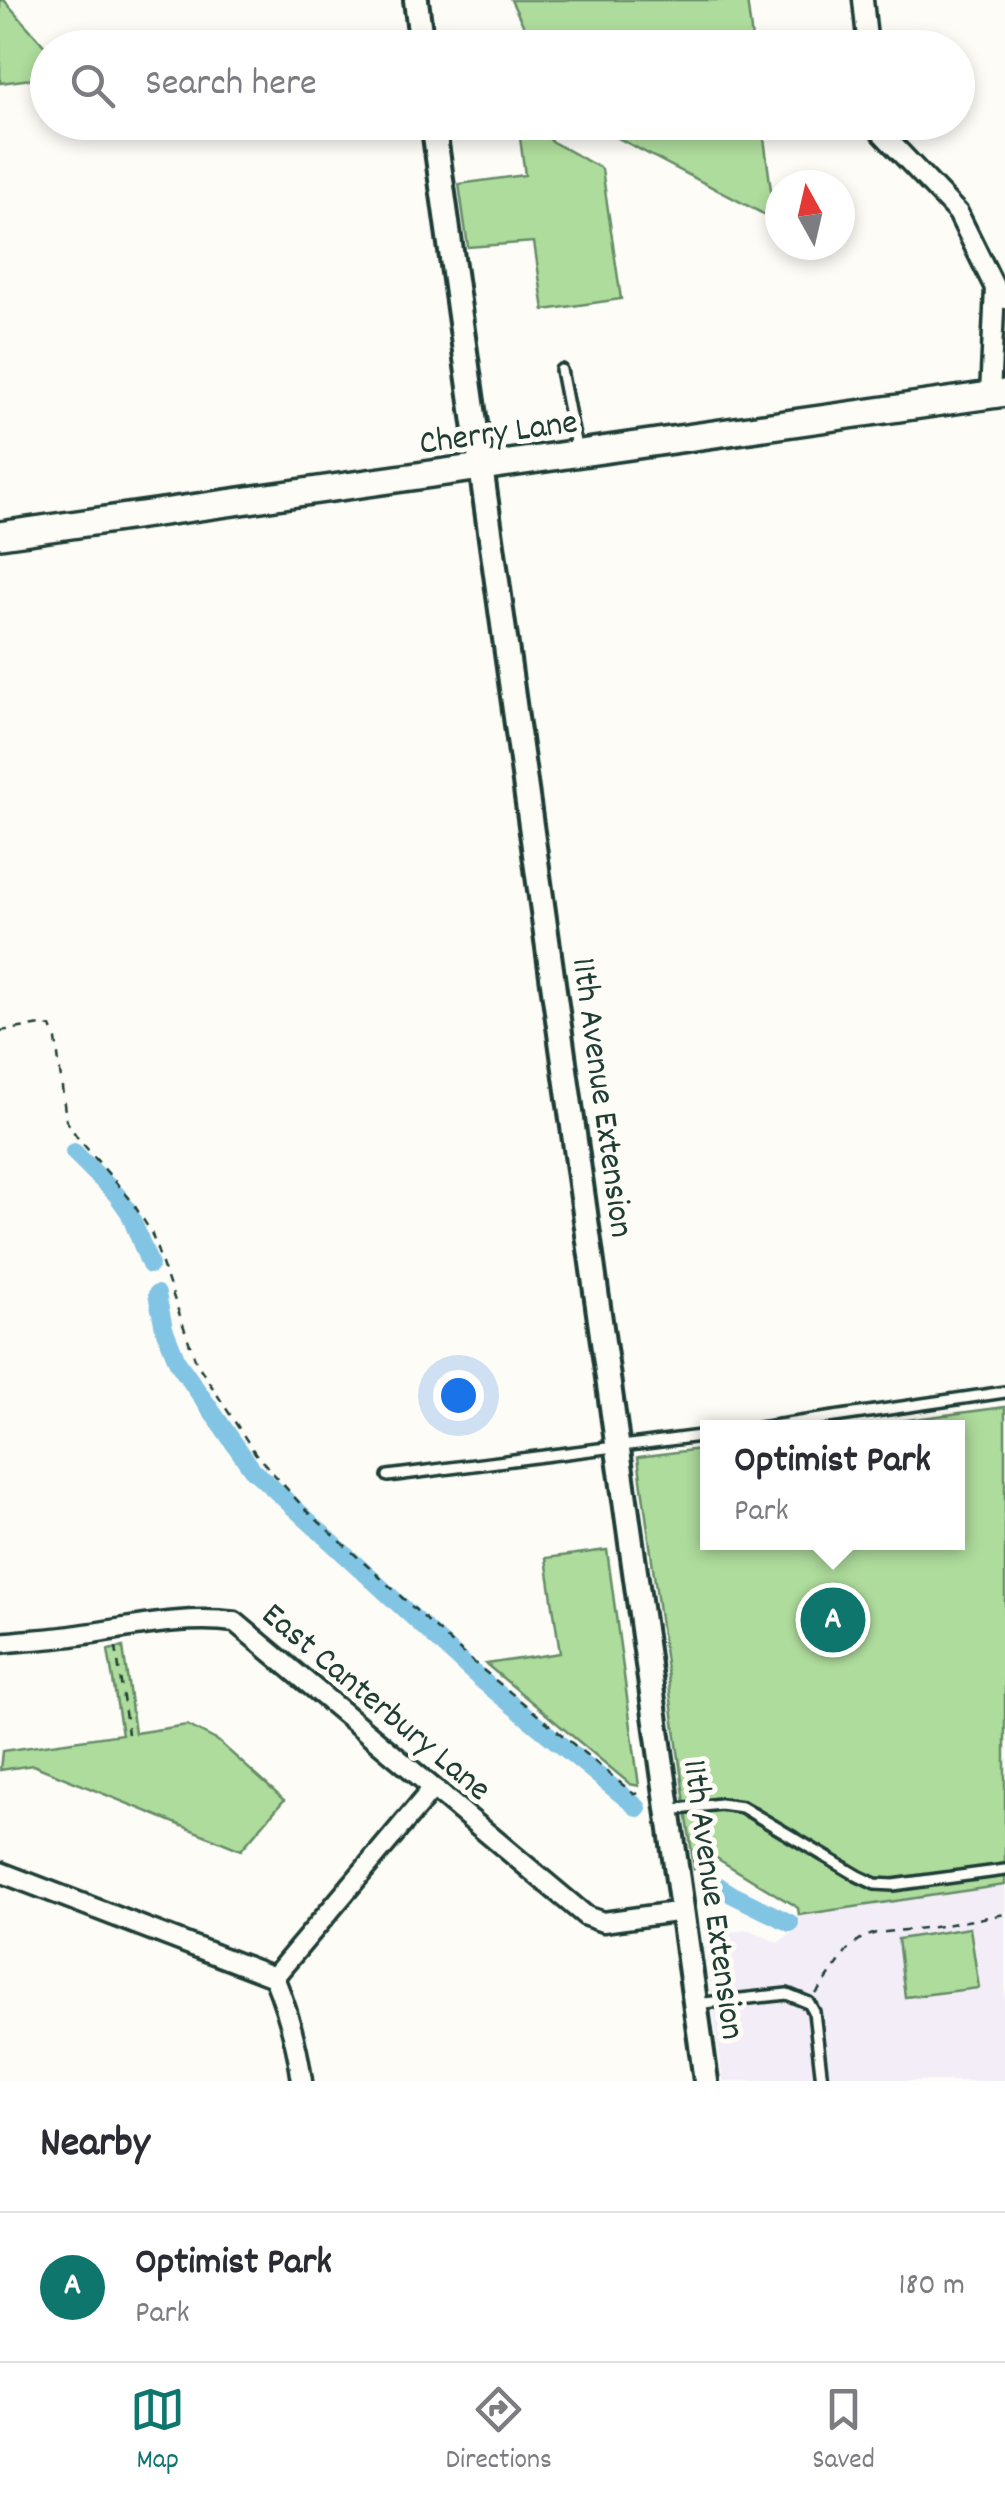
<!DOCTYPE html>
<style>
body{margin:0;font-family:Dekko,sans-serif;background:#f2f2f3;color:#2b2b33}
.compass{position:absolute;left:765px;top:170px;width:90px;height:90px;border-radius:50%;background:#fff;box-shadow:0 5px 15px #0003;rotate:352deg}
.you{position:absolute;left:458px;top:1395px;width:35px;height:35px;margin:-25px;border:8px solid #fff;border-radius:50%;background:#1a73e8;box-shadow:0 0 0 15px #1a73e833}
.badge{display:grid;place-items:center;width:65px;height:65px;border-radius:50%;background:#0f766e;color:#fff;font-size:32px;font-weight:700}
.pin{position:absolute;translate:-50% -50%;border:5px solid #fff;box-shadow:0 2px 10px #0006}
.popup{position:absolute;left:700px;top:1420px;width:265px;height:130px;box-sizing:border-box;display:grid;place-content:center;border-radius:0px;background:#fff;filter:drop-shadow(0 2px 8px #0005);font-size:32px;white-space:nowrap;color:#7c7c81}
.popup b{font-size:38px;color:#2b2b33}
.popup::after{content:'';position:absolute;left:50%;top:100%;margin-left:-20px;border:20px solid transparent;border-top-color:#fff}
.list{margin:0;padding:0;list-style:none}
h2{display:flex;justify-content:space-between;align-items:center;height:130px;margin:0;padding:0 40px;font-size:42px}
h2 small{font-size:32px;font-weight:400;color:#7c7c81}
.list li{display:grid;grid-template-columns:65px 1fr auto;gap:30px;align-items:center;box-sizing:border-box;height:150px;padding:0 40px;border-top:2px solid #e1e1e2}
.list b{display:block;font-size:38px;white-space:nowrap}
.list p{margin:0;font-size:32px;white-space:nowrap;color:#7c7c81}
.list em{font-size:32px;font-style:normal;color:#7c7c81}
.icon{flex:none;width:55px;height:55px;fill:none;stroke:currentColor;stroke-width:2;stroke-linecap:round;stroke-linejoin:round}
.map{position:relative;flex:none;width:1005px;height:2081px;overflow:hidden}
.search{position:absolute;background:#fff;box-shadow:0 5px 15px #0003;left:30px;right:30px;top:30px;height:110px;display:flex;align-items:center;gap:25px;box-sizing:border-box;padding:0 35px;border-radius:55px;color:#7c7c81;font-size:38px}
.sheet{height:280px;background:#fff}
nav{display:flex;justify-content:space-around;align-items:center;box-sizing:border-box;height:140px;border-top:2px solid #e1e1e2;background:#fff;font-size:28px;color:#7c7c81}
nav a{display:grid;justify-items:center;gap:5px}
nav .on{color:#0f766e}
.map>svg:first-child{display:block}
</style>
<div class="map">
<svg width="1005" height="2081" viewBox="0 0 1005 2081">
<rect width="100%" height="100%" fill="#fdfcf7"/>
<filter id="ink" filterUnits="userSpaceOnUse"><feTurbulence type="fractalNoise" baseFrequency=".01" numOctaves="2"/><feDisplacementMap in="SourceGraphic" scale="20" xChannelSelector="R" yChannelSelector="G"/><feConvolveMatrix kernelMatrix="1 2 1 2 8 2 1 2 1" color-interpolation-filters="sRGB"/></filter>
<g filter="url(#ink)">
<polygon fill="#f3edf8" points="1005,1883 1005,2081 723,2081 703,1935 750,1930 778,1943 800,1926 799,1915"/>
<g fill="#aedc9c" stroke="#668c68" stroke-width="2.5">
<polygon points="0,0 4,0 47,49 47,77 0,83"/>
<polygon points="511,0 747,0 753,47 534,47"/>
<polygon points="518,123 541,123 551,141 602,169 621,299 544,310 534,242 468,247 459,184 525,175"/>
<polygon points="592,123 762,123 775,220 612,135"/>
<polygon points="1005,1407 1005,1885 799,1915 798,1908 713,1856 694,1869 638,1457 708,1448 708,1542 958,1542 958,1428 855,1427"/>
<polygon points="607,1550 639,1786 630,1784 486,1664 560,1653 546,1558"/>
<polygon points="123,1647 135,1733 187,1725 218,1741 284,1800 241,1850 33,1765 0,1770 2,1751 122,1734 108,1650"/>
<polygon points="970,1928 979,1988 905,1997 898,1939"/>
</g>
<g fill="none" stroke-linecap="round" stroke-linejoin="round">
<g stroke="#82c4e3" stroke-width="18">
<polyline points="74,1152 117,1195 129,1212 150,1265"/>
<polyline points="157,1294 164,1328 178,1363 252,1469 478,1677 638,1808"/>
<polyline points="711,1881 733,1895 790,1923"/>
</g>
<defs>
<g id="service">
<polyline points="561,370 577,452"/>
<polyline points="759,1428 1005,1392"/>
<polyline points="388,1476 708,1435"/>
<polyline points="670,1810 720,1804 742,1807 858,1876 875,1884 893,1885 1005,1870"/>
<polyline points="695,2004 787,1994 809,2003 814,2012 822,2081"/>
</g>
<g id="minor">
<polyline points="863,0 868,48"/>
<polyline points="877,122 878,129 958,213 995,288"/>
<polyline points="990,395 995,288 1005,299"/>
<path d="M0 1643C26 1640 53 1639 79 1635 130 1628 183 1615 235 1622L586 1916 603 1922 683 1911"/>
<path d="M0 1872 274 1977C288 2011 297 2045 302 2081"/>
<polyline points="274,1977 433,1788"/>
</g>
<g id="tertiary">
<polyline points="416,0 422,48"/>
<polyline points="433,122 706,2081"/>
</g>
<polyline id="secondary" points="0,535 1005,393"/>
</defs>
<use href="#service" stroke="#1f3d34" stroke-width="16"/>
<use href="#minor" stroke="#1f3d34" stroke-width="25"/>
<use href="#tertiary" stroke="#1f3d34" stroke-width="30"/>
<use href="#secondary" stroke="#1f3d34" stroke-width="32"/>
<g stroke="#1f3d34" stroke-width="2.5" stroke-dasharray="8 8" stroke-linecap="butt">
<polyline points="0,1031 42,1025 51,1027 56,1039 66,1120 77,1137 131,1200 151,1232 196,1362 255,1453 305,1509 466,1656 634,1794 644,1793"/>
<polyline points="116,1647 128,1734"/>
<polyline points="816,1994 850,1947 862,1938 876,1933 934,1927 1005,1914"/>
</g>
<use href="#service" stroke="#fdfcf7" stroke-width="9"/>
<use href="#minor" stroke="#fdfcf7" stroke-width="18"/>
<use href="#tertiary" stroke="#fdfcf7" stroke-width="22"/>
<use href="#secondary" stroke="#fdfcf7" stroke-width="25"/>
</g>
</g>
<g text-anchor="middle" stroke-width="10" stroke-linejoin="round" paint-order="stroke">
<g font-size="35" fill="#1f3d34" stroke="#fdfcf7">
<text transform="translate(498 430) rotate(-8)" y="12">Cherry Lane</text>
<text transform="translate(605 1097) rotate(82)" y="12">11th Avenue Extension</text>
<text transform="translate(378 1700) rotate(40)" y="12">East Canterbury Lane</text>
<text transform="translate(716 1899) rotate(82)" y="12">11th Avenue Extension</text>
</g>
</g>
</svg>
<svg class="compass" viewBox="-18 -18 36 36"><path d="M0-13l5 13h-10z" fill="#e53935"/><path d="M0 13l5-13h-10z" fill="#7c7c81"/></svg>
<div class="you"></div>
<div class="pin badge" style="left:833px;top:1620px">A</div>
<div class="popup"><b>Optimist Park</b>Park</div>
<div class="search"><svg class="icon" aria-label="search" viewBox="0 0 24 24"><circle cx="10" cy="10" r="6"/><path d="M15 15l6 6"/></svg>Search here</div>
</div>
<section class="sheet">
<h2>Nearby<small></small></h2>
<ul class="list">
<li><span class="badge">A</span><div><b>Optimist Park</b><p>Park</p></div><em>180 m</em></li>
</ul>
</section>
<nav>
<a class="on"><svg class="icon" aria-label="map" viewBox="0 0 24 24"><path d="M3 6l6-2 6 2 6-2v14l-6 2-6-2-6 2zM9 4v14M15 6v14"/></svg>Map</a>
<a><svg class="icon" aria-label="directions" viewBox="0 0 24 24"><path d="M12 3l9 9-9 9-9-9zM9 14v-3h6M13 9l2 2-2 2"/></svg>Directions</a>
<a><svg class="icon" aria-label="saved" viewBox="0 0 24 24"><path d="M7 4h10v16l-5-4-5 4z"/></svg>Saved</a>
</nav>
